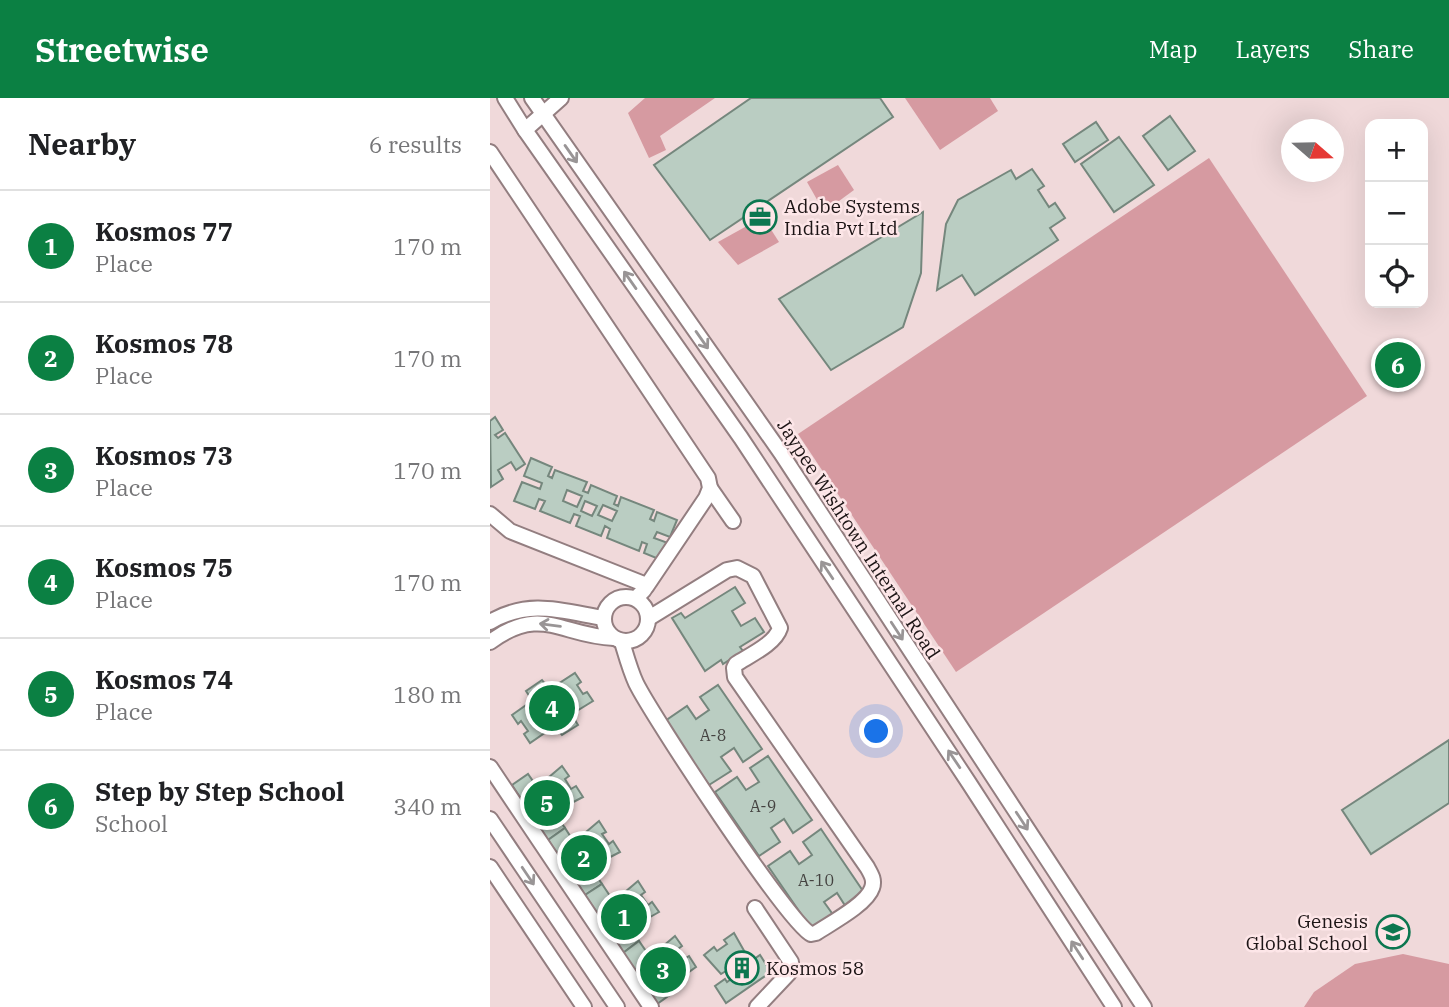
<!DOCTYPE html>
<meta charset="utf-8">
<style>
body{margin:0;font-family:"IBM Plex Serif",serif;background:#f6f6f6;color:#202124}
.controls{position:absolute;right:21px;top:21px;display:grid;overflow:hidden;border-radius:14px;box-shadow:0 7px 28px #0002}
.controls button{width:63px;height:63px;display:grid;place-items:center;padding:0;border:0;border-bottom:2px solid #e0e0e0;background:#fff;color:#202124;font:35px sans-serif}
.compass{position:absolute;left:791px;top:21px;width:63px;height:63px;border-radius:50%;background:#fff;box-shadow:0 7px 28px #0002;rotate:110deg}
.you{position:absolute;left:387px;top:634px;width:24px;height:24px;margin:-18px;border:5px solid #fff;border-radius:50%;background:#1a73e8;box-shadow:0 0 0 10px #1a73e833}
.badge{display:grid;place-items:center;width:46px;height:46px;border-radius:50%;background:#0b8043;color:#fff;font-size:23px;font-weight:700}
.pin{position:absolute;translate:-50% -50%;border:4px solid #fff;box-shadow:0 2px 7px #0006}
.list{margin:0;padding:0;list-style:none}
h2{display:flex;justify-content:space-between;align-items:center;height:91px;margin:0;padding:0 28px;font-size:30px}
h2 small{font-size:23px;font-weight:400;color:#757577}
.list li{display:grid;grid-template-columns:46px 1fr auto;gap:21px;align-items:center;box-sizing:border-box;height:112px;padding:0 28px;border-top:2px solid #e0e0e0}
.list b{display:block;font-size:26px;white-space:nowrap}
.list p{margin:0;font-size:23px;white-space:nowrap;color:#757577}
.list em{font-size:23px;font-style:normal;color:#757577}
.icon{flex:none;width:38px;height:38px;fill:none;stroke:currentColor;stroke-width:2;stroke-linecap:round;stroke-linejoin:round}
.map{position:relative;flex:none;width:959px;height:909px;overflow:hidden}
header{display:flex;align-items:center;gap:42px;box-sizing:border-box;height:98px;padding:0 35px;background:#0b8043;color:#fff}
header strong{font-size:33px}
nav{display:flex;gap:38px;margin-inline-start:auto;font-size:24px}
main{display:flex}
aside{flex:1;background:#fff}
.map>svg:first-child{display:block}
</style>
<header>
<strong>Streetwise</strong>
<nav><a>Map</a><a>Layers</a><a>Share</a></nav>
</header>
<main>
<aside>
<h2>Nearby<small>6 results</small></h2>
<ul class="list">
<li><span class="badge">1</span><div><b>Kosmos 77</b><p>Place</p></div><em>170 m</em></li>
<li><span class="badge">2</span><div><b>Kosmos 78</b><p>Place</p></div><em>170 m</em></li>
<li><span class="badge">3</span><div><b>Kosmos 73</b><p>Place</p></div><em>170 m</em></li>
<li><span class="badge">4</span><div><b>Kosmos 75</b><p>Place</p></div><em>170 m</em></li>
<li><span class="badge">5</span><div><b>Kosmos 74</b><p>Place</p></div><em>180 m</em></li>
<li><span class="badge">6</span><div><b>Step by Step School</b><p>School</p></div><em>340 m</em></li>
</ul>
</aside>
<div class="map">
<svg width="959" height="909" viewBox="0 0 959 909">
<rect width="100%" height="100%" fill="#f0d9da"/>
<g fill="#d69aa1">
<polygon points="155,0 225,0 170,38 176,52 159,60 138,15"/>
<polygon points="415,0 500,0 508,13 450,52"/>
<polygon points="719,60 877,298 466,574 308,336"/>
<polygon points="348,67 364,92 334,114 317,84"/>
<polygon points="273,119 289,144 248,167 228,144"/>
<polygon points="913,856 959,866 959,909 814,909 824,894 865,866"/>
</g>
<g fill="#bacdc2" stroke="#75877d" stroke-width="2" fill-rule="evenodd">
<polygon points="261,0 390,0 403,19 220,142 164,67"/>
<polygon points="680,18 705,53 678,72 653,38"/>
<polygon points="606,24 618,42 585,64 573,46"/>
<polygon points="629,39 664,87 624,114 591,66"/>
<polygon points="542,71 554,88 548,92 559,109 565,105 575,120 560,130 568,142 485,197 472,177 447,192 456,126 468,102 521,72 526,81"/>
<polygon points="433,114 431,175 413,229 341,272 289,201"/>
<polygon points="5,319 13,332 5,337 8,340 15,335 35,366 26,372 21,364 8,372 13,381 1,389 0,323"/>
<path d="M41 360 62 369 58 378 62 380 65 372 97 384 93 393 98 395 101 387 127 398 124 406 128 408 131 399 164 412 160 421 164 423 167 414 187 422 180 439 167 434 164 440 178 445 171 462 154 455 157 446 152 444 149 453 117 440 120 431 115 428 111 438 86 428 90 418 84 416 80 425 50 413 55 403 49 401 45 411 24 403 32 384 50 391 52 385 34 378ZM77 392 92 398 87 409 73 403ZM95 403 107 408 102 418 91 413ZM113 407 127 413 122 423 108 417Z"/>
<polygon points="245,489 255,505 242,513 251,528 265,520 274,534 250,549 253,553 233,566 231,562 215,573 182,520 191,515 195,520"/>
<polygon points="85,575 91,584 87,587 93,596 97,594 103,603 85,614 80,610 75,612 78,616 80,614 88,627 72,637 63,626 66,625 63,620 55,626 56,634 40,645 34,636 38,633 31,623 28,626 22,617 39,605 45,610 49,607 47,604 44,605 36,593 52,582 61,593 58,594 61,599 70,593 68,586"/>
<polygon points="228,587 272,651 253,664 244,650 231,659 241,673 219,687 175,623 197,608 206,621 219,612 210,599"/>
<polygon points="959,642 959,705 881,756 852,712"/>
<polygon points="278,658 322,722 303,735 294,721 281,730 290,744 269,758 225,694 247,679 256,692 269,684 260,670"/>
<polygon points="72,668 79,678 75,681 81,691 86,688 93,699 70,711 66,706 58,712 61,716 64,714 75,730 58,742 22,687 38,676 47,689 44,691 47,695 55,690 52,685"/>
<polygon points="109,723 116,734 112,736 119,746 123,743 130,754 107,766 104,761 95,767 98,771 101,770 112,786 95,797 58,742 75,730 84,744 81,746 84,750 92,745 89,740"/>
<polygon points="331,731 375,796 356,809 347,795 334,804 344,818 322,832 278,768 300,753 309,766 322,757 313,744"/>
<polygon points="148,783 155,794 151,797 158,807 162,804 169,814 146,827 143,822 134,827 137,831 140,830 149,843 133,855 95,797 112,786 124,804 120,806 123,811 132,805 128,800"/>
<polygon points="244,835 257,858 252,861 257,869 262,866 260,864 270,857 281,874 236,905 225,888 235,881 237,884 241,881 236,873 231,876 214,857 224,849 227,853 237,846 234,842"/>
<polygon points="185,838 192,848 188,851 194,861 199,858 206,869 196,876 183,881 179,876 171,882 174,886 177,884 184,894 167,906 133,855 149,843 160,859 157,861 160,865 168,860 165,855"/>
</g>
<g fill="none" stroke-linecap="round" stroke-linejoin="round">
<defs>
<g id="minor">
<polyline points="15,0 35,32 251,340 479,685 624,909"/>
<polyline points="42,0 291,355 654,909"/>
<polyline points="35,32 71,0"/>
<polyline points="0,54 218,380 220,390 216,400 156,489"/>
<polyline points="220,390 243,423"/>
<polyline points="0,416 20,433 154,486 154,492 146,500"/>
<circle cx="136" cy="521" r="22"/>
<path d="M0 524C39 501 72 513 113 520"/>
<path d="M0 544C52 506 71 538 124 540"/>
<path d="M132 544C136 557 140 572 146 585 161 616 300 828 321 836L326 835C341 825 377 806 382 790 385 782 381 776 377 769L245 579 244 570 246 566C260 557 285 546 290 530L263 478 247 470 237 472 159 520"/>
<polyline points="0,669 161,909"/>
<polyline points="0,721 127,909"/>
<polyline points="0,769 94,909"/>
<polyline points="265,810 301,864 299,875 267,909"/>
</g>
</defs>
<use href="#minor" stroke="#937e80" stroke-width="18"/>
<use href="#minor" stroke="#fff" stroke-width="14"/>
</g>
<defs><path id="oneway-shaft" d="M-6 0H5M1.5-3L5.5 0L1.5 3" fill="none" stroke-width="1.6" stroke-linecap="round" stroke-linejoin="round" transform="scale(1.75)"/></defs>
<g stroke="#999596">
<use href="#oneway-shaft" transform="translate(81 56) rotate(55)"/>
<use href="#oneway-shaft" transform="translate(140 182) rotate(-125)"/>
<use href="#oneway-shaft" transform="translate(212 242) rotate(55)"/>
<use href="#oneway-shaft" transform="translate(337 472) rotate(-124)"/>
<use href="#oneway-shaft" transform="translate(60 527) rotate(-173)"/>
<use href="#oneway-shaft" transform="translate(407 533) rotate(57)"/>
<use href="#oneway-shaft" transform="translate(464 661) rotate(-124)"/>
<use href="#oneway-shaft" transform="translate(532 723) rotate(57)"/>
<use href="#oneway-shaft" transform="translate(38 778) rotate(56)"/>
<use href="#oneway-shaft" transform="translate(587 852) rotate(-123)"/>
</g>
<defs>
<symbol id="office-ring" viewBox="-11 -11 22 22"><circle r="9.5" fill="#fde6e8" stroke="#0d7750" stroke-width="1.5"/><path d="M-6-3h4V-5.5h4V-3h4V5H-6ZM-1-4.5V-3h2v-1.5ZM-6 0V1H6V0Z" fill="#0d7750"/></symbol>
<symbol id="school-ring" viewBox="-11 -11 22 22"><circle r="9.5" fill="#fde6e8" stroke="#0d7750" stroke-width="1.5"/><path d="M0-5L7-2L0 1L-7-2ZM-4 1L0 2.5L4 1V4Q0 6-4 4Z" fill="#0d7750"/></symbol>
<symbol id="building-ring" viewBox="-11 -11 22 22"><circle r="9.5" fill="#fde6e8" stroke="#0d7750" stroke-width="1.5"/><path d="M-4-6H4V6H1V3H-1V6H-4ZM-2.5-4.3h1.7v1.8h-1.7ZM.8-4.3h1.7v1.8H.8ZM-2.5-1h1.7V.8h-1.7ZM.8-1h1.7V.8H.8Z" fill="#0d7750"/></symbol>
</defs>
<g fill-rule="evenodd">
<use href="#office-ring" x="251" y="100" width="38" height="38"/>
<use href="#school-ring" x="884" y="815" width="38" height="38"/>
<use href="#building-ring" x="233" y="851" width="38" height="38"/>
</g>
<g text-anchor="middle" stroke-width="5" stroke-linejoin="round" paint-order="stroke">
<g font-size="16" fill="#444240">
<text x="223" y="643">A-8</text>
<text x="273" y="714">A-9</text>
<text x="326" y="788">A-10</text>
</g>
<g font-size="19" fill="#1c1415" stroke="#fde6e8" text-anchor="start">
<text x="294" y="115">Adobe Systems<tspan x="294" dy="22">India Pvt Ltd</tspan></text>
<text x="878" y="830" text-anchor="end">Genesis<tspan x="878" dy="22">Global School</tspan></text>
<text x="276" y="877">Kosmos 58</text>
</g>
<g font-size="19" fill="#1c1415" stroke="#fde6e8">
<text transform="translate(369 441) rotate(57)" y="7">Jaypee Wishtown Internal Road</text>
</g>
</g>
</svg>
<div class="controls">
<button>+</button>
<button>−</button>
<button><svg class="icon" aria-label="locate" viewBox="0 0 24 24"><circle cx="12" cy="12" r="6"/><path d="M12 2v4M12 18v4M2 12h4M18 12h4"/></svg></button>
</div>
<svg class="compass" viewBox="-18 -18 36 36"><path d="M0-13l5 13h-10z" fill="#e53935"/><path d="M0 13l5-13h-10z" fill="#757577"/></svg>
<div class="you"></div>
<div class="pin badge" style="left:134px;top:819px">1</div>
<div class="pin badge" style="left:94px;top:760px">2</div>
<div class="pin badge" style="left:173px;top:872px">3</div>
<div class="pin badge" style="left:62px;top:610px">4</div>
<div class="pin badge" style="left:57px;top:705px">5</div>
<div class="pin badge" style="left:908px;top:267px">6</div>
</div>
</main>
